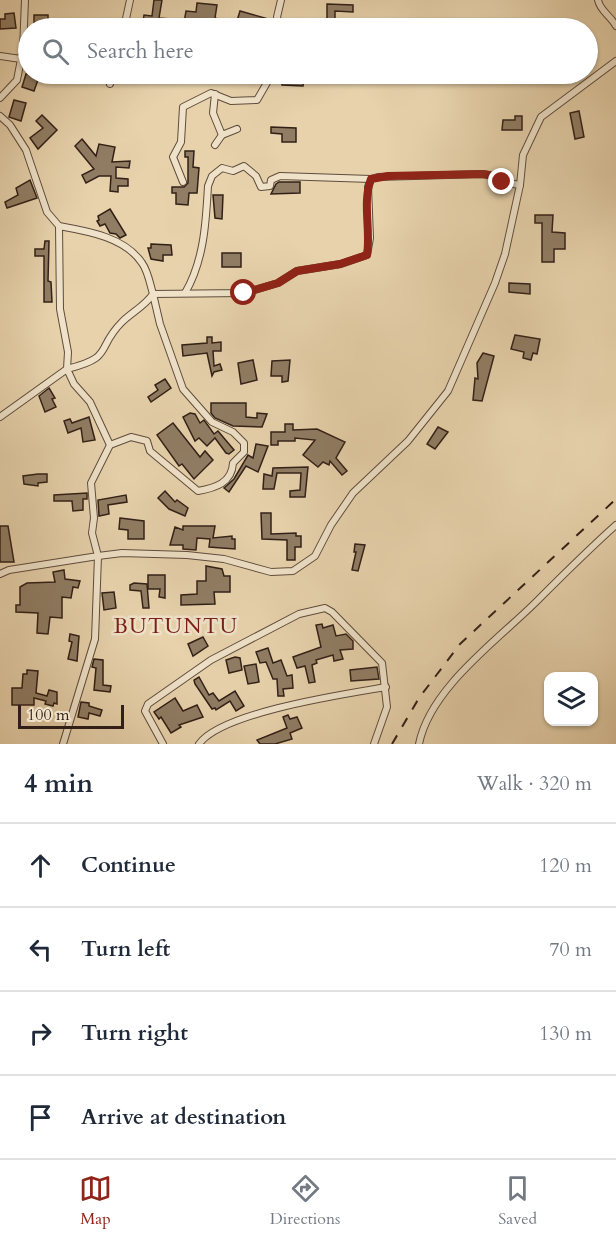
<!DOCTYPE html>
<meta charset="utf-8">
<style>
body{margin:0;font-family:Cardo,serif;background:#f2f2f3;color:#1f2937}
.controls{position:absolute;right:18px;bottom:18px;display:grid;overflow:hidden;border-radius:12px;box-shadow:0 2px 4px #0004}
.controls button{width:54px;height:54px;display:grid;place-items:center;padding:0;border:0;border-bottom:2px solid #e0e1e3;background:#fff;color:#1f2937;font:30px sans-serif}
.scale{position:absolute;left:18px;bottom:15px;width:106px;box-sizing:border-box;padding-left:6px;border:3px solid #322017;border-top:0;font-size:16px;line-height:21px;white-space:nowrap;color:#322017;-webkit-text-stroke:4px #efe2c9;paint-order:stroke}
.stop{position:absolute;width:18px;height:18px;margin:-14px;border:4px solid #8f2418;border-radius:50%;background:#fff}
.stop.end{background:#8f2418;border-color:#fff;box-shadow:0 2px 6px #0008}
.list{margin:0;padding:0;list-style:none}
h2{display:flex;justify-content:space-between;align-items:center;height:78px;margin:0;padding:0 24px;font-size:26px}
h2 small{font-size:20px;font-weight:400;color:#747a83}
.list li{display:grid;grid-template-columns:39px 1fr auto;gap:18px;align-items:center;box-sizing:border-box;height:84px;padding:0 24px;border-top:2px solid #e0e1e3}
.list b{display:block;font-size:22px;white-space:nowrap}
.list em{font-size:20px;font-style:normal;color:#747a83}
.icon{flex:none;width:33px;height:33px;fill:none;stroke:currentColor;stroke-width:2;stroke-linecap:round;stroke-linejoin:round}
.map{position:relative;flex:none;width:616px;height:744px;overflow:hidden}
.search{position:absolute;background:#fff;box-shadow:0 2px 4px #0004;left:18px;right:18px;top:18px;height:66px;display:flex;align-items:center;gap:15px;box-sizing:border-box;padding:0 21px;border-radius:33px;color:#747a83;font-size:22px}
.sheet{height:414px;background:#fff}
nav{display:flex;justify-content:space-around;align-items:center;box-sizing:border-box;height:84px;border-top:2px solid #e0e1e3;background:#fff;font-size:16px;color:#747a83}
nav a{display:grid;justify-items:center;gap:3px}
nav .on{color:#8f2418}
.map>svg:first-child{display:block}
</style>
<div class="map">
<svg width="616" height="744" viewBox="0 0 616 744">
<rect width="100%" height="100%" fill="#e7d2ac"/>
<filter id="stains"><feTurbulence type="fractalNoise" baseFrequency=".00333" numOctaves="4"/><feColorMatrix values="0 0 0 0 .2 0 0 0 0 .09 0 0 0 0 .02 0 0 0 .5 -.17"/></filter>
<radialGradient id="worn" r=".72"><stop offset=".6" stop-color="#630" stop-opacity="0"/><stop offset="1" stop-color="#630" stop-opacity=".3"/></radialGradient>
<g fill="#907d64" stroke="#322017" stroke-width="1.5">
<polygon points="154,0 162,0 159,18 170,19 169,28 142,28 144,15 152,16"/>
<polygon points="197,3 217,5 215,18 221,20 236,24 240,11 272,20 271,28 244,22 242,25 247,26 247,28 213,28 213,22 195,21 195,28 183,28 186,11 196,12"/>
<polygon points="327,4 353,5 353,12 335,11 335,24 327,24"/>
<polygon points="14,13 16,28 0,29 0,19 5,19 5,14"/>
<rect x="34" y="15" width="14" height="13"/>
<polygon points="26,74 40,74 34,91 22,87"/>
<polygon points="282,75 304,79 303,86 282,85"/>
<polygon points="14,100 26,103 21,121 9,117"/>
<polygon points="579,111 584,137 575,139 570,113"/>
<polygon points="42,115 57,130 38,149 30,138 43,128 36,121"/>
<polygon points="515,116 522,116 522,130 502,130 503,120 515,120"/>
<polygon points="271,127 296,128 296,142 282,142 282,134 271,133"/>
<polygon points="82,139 96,156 99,144 115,147 112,162 130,161 129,168 116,167 116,178 128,179 128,186 118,186 118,192 110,191 111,176 99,176 86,183 82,175 94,169 75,146"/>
<polygon points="185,151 194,151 193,167 199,168 197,193 189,193 188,205 176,204 176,193 172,193 172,187 184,187 188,183 188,157 185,157"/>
<polygon points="30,180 37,198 7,208 5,202 18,195 16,188"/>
<polygon points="279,182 300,182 300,193 271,194 276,184"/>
<polygon points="213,195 223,195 222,219 215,218"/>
<polygon points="110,209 126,235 120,238 116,234 110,233 105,224 100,226 97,221 99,220 98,216"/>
<polygon points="535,215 553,215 552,232 565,233 565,249 554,249 554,262 542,262 542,223 535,223"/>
<polygon points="45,241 49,241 48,281 51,282 52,302 44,302 44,256 35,256 35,249 44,249"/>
<polygon points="151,244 171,245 172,255 163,255 163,261 151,259 148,248 151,248"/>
<rect x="222" y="253" width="19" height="14"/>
<polygon points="509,283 530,284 530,294 509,292"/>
<polygon points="515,335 540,339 537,354 533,353 531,360 523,358 524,352 511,349"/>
<polygon points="207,337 212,337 212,343 221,342 221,351 213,351 214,366 220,364 222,370 214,372 212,376 207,353 183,356 182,345 207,343"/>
<polygon points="483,353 494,356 482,401 473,400 475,378 478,379 477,363"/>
<polygon points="253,360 257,380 241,384 238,363"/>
<polygon points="290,360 288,381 282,382 282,376 271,376 272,361"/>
<polygon points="165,379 171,388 151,402 148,397 158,390 155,385"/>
<polygon points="49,388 55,398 52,399 56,407 45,412 39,396"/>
<polygon points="211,403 246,403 246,417 257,418 257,413 267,414 262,427 233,426 215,418 211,413"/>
<polygon points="190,413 195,414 200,423 204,420 214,434 218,431 234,450 229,454 226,453 215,438 207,446 199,438 195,441 183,417"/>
<polygon points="89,417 95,440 83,442 81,428 68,433 64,421 70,419 72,423"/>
<polygon points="173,423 200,457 205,451 213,460 194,479 182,464 179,466 157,435"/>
<polygon points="285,424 293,424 293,430 317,429 345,442 336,458 347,471 342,475 330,461 329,465 323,462 318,467 303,455 315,440 295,438 295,441 278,441 278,445 271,445 271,432 285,432"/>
<polygon points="438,427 448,432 435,449 427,444"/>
<polygon points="256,444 268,446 258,472 246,466 229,492 224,488 234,479 248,455 253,458"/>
<polygon points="308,467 305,497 290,497 290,491 300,490 301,473 277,473 274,489 263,489 264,474 272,476 273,468"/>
<polygon points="38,474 47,474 47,482 38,483 38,486 24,484 23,476"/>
<polygon points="165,491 175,502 177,500 188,508 185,516 169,509 158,498"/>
<polygon points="87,493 87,499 83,499 83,510 73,511 72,501 54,501 54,495"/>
<polygon points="126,495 127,502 108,505 109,514 99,516 98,500"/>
<polygon points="261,513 271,513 271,534 296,533 296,536 301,536 301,547 295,547 295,560 287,560 287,540 262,539"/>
<polygon points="120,518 144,521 144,539 128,539 128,530 119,529"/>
<polygon points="0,526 8,526 14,562 0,562"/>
<polygon points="183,526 215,526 213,538 232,536 232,539 235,539 235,549 209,547 210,539 197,538 196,550 183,549 183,545 170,545 175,527 183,530"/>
<polygon points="355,544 365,545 358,571 352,570 356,552 354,552"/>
<polygon points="206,566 222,569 224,576 230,576 230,592 214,592 215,604 181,605 181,595 197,594 197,581 206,581"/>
<polygon points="64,570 65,579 80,581 78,588 73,587 71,598 62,597 62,618 50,617 48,634 37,633 38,613 16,612 16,605 20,605 20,587 27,583 55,582 53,572"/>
<polygon points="148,575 165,575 165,598 159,597 160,589 148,589"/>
<polygon points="134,583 147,584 149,608 143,608 141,591 130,590 130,585"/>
<polygon points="114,592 116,608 104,610 102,593"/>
<polygon points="322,624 323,628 333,625 336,636 346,634 353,641 353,649 340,650 343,659 334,661 333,655 316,660 317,663 312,665 315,682 309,683 305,666 297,668 293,657 321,647 316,625"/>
<polygon points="70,634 79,636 77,661 68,659 72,642 69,641"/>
<polygon points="203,637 208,646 193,656 188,644"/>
<polygon points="268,648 273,663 281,660 287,676 292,675 293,688 283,689 284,696 278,696 277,679 273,679 266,662 260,663 256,652"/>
<polygon points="235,657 240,658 242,670 229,673 226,660"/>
<polygon points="94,659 103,660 103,685 111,686 110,692 94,690 96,668 92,667"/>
<polygon points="256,664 259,682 248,684 244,666"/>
<polygon points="377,667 379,679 351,681 350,670"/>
<polygon points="27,670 38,671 36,693 47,696 49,690 57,692 57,704 54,703 53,706 45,704 46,701 34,698 34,705 12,705 12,688 22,688 23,674 27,674"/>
<polygon points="199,677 209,695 213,693 219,701 235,691 244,706 236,711 230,701 216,710 215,708 212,709 195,684 194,680"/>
<polygon points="175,698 183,711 197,705 203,717 179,725 181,727 171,733 161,717 159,719 154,712"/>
<polygon points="81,702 89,703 89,706 102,710 100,716 89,713 88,719 78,717"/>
<polygon points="288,715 290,719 297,717 302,728 290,733 292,739 275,744 260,744 257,740 287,728 283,717"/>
</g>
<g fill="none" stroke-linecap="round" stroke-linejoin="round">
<defs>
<g id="street">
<path d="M598 0C600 11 611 16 616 26"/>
<polyline points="124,28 130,0"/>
<polyline points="280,28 277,17 281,0"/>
<polyline points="0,56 21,59"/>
<polyline points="110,84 113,74"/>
<polyline points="215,94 213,113 222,135 237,129"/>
<polyline points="0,98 17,80 23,49 25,0"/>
<polyline points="0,116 10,125 26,150 47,212 59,226 60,309 68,352 67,369 0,417"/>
<polyline points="215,145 222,135"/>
<polyline points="183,182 173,157 181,142 183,107 211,93 231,101 257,100 272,74"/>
<path d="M185 293C204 261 206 222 208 186L212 176 222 168 233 171 244 166 256 176 261 187 270 186 271 180 280 176 371 179"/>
<path d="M110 445 131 437 147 441 150 451 198 491C215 488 232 483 233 463L244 452V443L233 432 212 422 183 389 160 324 153 294 244 293 278 283 297 271 341 264 367 255 370 238 368 187 371 179 378 177 483 174C497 176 506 184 520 185"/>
<path d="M0 574 9 570 98 556 92 533 94 518 91 483 110 445 90 402 74 384 67 369C115 357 95 349 122 322 132 312 145 306 153 294 150 284 148 271 142 263 125 237 87 231 59 226"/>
<polyline points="63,744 95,639 98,556 122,553 187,555 224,559 271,572 293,571 315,556 331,525 353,493 408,441 448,391 495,283 505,254 520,185 523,155 541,117 616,61"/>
<polyline points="163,744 145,711 148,704 211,660 299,614 325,608 332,612 382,663 387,707 374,744"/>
<path d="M199 744C222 712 345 694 386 687"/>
<path d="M419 744C430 688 498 640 537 601 563 575 588 550 616 525"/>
</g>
</defs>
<use href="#street" stroke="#5f4c3c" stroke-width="8"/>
<use href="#street" stroke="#efe2c9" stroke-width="6"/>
<polyline stroke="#322017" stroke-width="2" stroke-dasharray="10 10" stroke-linecap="butt" points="392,744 419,698 460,644 616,499"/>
</g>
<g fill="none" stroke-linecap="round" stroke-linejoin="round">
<path stroke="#8f2418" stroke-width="8" d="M244 293 278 283 297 271 340 264 367 255C371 230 362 203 371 179L388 176 483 174 495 176 502 182"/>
</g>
<g text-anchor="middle" stroke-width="5" stroke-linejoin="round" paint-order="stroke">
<g font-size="21" letter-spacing="1.5" fill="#7a1f14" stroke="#efe2c9">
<text x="176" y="633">BUTUNTU</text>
</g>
</g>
<rect width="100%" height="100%" filter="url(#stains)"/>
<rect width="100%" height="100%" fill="url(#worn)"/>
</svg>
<div class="controls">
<button><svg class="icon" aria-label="layers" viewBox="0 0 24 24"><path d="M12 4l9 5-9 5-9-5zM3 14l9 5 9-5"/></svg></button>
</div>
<div class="scale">100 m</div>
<div class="stop" style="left:244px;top:293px"></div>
<div class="stop end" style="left:502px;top:182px"></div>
<div class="search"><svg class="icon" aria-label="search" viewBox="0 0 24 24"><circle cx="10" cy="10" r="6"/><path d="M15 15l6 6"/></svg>Search here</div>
</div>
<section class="sheet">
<h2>4 min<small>Walk · 320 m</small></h2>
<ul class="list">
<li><svg class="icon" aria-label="ahead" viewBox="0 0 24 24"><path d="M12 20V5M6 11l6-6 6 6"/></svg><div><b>Continue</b></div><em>120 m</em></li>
<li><svg class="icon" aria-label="left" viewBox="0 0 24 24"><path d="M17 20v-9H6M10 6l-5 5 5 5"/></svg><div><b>Turn left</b></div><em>70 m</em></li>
<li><svg class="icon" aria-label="right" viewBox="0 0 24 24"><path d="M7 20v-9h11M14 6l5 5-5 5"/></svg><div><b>Turn right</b></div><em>130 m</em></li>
<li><svg class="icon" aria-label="arrive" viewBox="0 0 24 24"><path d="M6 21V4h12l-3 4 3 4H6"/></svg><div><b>Arrive at destination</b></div></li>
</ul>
</section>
<nav>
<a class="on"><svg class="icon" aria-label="map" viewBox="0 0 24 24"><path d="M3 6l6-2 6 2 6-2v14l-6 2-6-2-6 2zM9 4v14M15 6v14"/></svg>Map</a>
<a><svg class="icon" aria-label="directions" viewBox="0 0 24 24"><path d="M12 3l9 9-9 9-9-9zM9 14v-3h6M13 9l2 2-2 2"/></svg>Directions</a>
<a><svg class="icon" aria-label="saved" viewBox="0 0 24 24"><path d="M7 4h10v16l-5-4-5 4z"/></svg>Saved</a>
</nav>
